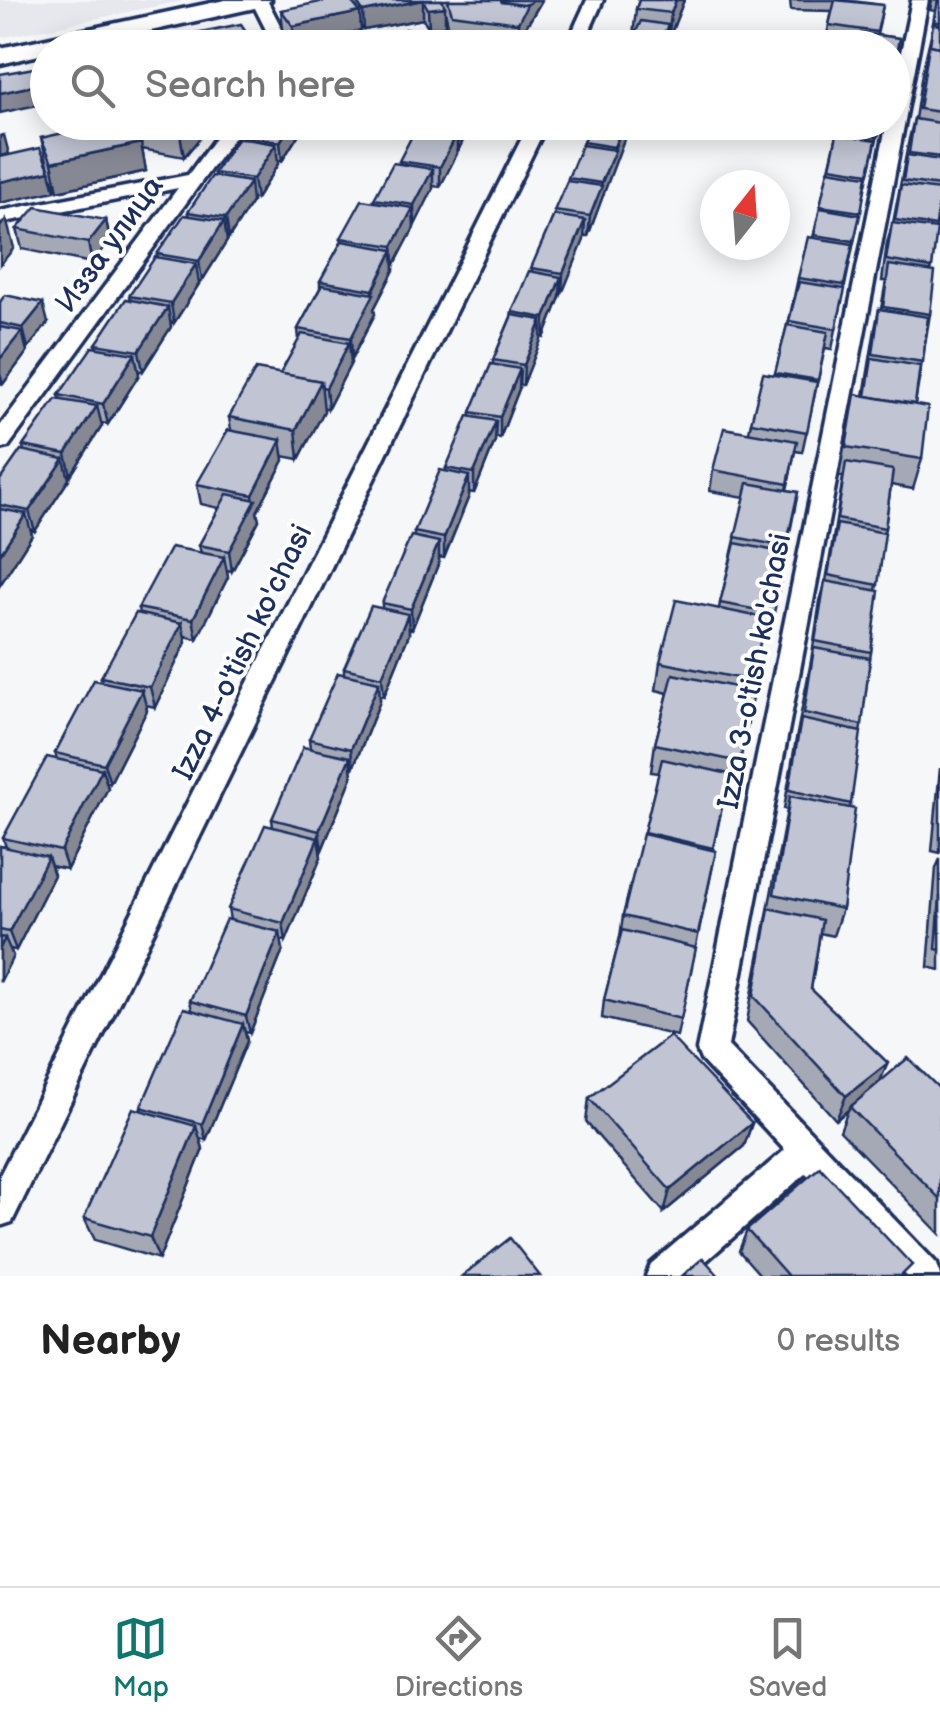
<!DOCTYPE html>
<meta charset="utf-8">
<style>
body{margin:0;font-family:"Balsamiq Sans",sans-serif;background:#f6f6f6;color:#222}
.compass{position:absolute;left:700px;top:170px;width:90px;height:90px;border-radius:50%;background:#fff;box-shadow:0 5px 25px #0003;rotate:17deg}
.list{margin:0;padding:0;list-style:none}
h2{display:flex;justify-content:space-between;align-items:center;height:130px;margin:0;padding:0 40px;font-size:42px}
h2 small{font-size:32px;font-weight:400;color:#767676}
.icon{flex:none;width:55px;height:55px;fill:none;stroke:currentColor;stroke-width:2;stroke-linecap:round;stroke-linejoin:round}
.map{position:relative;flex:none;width:940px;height:1276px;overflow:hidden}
.search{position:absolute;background:#fff;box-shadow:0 5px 25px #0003;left:30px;right:30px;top:30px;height:110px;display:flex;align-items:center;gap:25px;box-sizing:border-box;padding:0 35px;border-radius:55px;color:#767676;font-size:38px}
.sheet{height:310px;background:#fff}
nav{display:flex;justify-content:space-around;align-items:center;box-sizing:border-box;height:140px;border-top:2px solid #e0e0e0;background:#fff;font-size:28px;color:#767676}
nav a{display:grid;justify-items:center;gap:5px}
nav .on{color:#0f766e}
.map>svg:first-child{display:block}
</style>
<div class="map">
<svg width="940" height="1276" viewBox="0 0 940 1276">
<rect width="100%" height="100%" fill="#f6f7f9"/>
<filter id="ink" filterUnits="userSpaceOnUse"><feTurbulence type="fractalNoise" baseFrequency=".01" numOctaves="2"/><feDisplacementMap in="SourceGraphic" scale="20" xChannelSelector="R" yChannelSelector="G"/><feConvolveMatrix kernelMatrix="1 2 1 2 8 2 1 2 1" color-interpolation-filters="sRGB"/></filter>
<g filter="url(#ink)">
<polygon fill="#e6e8ee" points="0,0 187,0 0,38"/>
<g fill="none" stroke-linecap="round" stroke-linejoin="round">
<defs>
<g id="minor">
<polygon points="251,0 267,0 292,48 275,48"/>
<polygon points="587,0 603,0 582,48 565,48"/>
<polygon points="912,0 928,0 728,1046 937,1264 940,1276 902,1276 806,1173 689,1276 646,1276 651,1264 785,1150 701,1060 697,1050 887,122 892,122 892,95"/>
<polygon points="227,122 245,122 8,447 0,449 0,426 178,188 0,223 0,211 188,175"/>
<polygon points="530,122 548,122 12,1222 0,1226 0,1175"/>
</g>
<polygon id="secondary" points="225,0 271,0 259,7 74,48 48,48 48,53 0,64 0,48"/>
</defs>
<use href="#minor" stroke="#1b2f5e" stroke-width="7"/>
<use href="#secondary" stroke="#1b2f5e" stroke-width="7"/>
<use href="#minor" fill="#fff" fill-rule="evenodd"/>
<use href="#secondary" fill="#fff" fill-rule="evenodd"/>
</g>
<g fill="#a5a9b5" stroke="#1b2f5e" stroke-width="2.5">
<polygon points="352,0 542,0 529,22 527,23 526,33 519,48 479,48 480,46 452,42 445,11 445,26 429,28 423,19 364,30 361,26 361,31 294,45 283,29 281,10 352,2"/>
<polygon points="639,0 684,0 666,44 633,36 636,9"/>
<polygon points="790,0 845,0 883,5 877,35 899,38 892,73 892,48 850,48 825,44 832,11 791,10"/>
<polygon points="932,0 940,0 940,197 931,272 930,314 915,404 922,459 913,489 891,485 876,591 871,652 850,808 842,909 833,936 820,933 811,989 880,1082 940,1089 940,1234 840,1131 848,1110 836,1120 747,1021 787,810 784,809 796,739 811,661 820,601 826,581 833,539 843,477 839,476 848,424 855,394 864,396 875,329 879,309 881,309 886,281 882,281 887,243 893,223 909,139 914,119 915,119 922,73 931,35 935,11 930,10"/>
<polygon points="131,122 213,122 184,157 142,149 146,171 58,191 52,177 55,191 41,138 132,126"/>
<polygon points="252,122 309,122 306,126 302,126 302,129 282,161 278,161 278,164 256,199 252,199 252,202 229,238 226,237 227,241 202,281 198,281 199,284 174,323 171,322 171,327 143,371 139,371 139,375 108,424 101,423 102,426 71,475 68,474 69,479 35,531 31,530 32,535 0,585 0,480 24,451 23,446 60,399 59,395 97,348 96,344 130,300 129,296 157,258 157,254 188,215 188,212 215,177 214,173 243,139 242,136"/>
<polygon points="419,122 472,122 440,187 433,186 394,266 394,270 374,309 375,314 352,358 350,358 351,363 328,408 324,408 324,411 299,459 283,456 284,460 257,512 259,520 232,571 227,570 228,577 197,639 185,636 186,642 155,707 146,705 147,710 110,783 106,782 108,788 67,869 51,866 54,875 16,950 10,949 13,956 0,982 0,846 6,847 3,838 57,759 55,753 102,682 101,677 139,614 138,608 201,553 199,545 219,508 201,504 197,484 231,430 229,417 280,374 299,340 298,329 320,288 320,281 342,241 341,238 374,202 374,199 399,164 418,128"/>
<polygon points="591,122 632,122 628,131 626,131 588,236 584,236 544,338 541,337 523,385 519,385 519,389 500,438 495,437 495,441 474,493 469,492 469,496 444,558 439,557 439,562 412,629 409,628 409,634 384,696 380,695 380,701 353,768 351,768 352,777 322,850 320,849 321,857 286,941 281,940 283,950 250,1033 245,1032 247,1041 206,1140 200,1138 203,1149 159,1259 95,1240 84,1218 142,1111 141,1107 192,1010 190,1001 230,920 228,909 273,827 272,819 310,748 309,739 344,674 344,668 382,608 382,603 414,536 414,532 446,472 446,468 471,416 471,412 493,364 493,360 511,317 512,312 531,272"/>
<polygon points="840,122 881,122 864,193 832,349 825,348 802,452 795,451 787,490 798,492 786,553 769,633 762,632 750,690 754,691 734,790 726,788 713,850 716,851 677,1036 602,1018 604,1000 620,937 623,916 659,773 651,772 655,744 668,693 656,690 660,662 719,608 745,497 710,491 713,470 749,432 751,422 775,375 787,325 788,325 798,278 813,238"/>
<polygon points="106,220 110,240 92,263 22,249 17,229"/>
<polygon points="0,323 48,323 28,348 26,347 27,352 3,384 0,383"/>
<polygon points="940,768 940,853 932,851"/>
<polygon points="940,859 940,970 928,967 936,868"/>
<polygon points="589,1098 752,1123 744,1146 664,1212 586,1122"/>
<polygon points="747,1230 906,1276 761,1276 739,1251"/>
</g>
<g fill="#868994" stroke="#1b2f5e" stroke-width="2.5">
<polygon points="423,0 423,19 364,30 363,12"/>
<polygon points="532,0 542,0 529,22 527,23 526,33 519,48 518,48 518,23 504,21"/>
<polygon points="676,0 684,0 668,41 671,13"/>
<polygon points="445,7 445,26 429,28 428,9"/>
<polygon points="360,12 361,31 294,45 293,26"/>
<polygon points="668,25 664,48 658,48"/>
<polygon points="440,35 440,48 432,48"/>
<polygon points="254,43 254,48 231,48"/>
<polygon points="42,84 46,103 0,113 0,93"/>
<polygon points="185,122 213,122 184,157 179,128"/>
<polygon points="292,122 302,122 302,129 282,161 280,142"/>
<polygon points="462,122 472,122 458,151 458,131"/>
<polygon points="624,122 627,122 626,134 588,236 590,216"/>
<polygon points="457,134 457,154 440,187 440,167"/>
<polygon points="4,135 9,154 0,156 0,136"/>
<polygon points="141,143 146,171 58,191 52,162"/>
<polygon points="276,144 278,164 256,199 253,179"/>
<polygon points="433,169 433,189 415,225 414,205"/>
<polygon points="50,171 55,191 0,203 0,182"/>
<polygon points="250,182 252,202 229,238 226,218"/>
<polygon points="413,208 414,228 394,266 393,246"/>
<polygon points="6,219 14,248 0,265 0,227"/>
<polygon points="106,220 110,240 92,263 88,243"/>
<polygon points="585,220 584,240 562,294 563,273"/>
<polygon points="224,221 227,241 202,281 199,261"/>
<polygon points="393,250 394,270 374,309 375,314 352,358 351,338"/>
<polygon points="196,264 199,284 174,323 171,303"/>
<polygon points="561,277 560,297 544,338 545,318"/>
<polygon points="43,303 48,323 28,348 23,328"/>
<polygon points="168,307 171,327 143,371 139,351"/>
<polygon points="542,320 541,340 523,385 524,365"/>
<polygon points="22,331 27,352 3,384 0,374 0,359"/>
<polygon points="349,343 351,363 328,408 326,388"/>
<polygon points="135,354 139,375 108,424 103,404"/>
<polygon points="520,369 519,389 500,438 500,417"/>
<polygon points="321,381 324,411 299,459 296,430"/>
<polygon points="97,406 102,426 71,475 66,454"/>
<polygon points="496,421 495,441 474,493 474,473"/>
<polygon points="281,440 284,460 257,512 259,520 232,571 229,551 254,503 253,495"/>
<polygon points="64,459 69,479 35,531 29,511"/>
<polygon points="469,476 469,496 444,558 444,538"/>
<polygon points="26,514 32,535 0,585 0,554"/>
<polygon points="439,542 439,562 412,629 411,609"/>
<polygon points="224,557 228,577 197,639 193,619"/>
<polygon points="408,614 409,634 384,696 382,677"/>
<polygon points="182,623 186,642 155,707 150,687"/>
<polygon points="379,682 380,701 353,768 351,749"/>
<polygon points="142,690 147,710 110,783 104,764"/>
<polygon points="350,757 352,777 322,850 319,831"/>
<polygon points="102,769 108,788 67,869 61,851"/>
<polygon points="318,838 321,857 286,941 283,923"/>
<polygon points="48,857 54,875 16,950 9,932"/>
<polygon points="280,932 283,950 250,1033 246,1016"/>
<polygon points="5,938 13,956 0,982 0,948"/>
<polygon points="243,1024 247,1041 206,1140 202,1124"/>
<polygon points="888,1063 877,1088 850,1107 848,1110 836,1120 846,1096"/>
<polygon points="752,1123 744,1146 664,1212 670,1190"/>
<polygon points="196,1126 203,1149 159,1259 150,1237"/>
</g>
<g fill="#c0c4d3" stroke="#1b2f5e" stroke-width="2.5">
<polygon points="330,0 350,0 360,12 293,26 281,10"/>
<polygon points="355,0 422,0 363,12"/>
<polygon points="423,0 442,0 445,7 428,9"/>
<polygon points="448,0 501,0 502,2 527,5 518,23 452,14"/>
<polygon points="501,0 532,0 530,3 523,5 502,2"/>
<polygon points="639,0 676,0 671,13 636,9"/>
<polygon points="835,0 883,5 877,32 829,25"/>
<polygon points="938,0 940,0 940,22 934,22"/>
<polygon points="641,21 668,25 658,48 628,48"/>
<polygon points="241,24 254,43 231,48 122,48"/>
<polygon points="933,24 940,25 940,47 930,45"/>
<polygon points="405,29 440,35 432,48 393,48"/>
<polygon points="488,31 512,34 506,48 479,48"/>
<polygon points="861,33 899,38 894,67 892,66 892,48 858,48"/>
<polygon points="315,39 349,44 346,48 308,48"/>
<polygon points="929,45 940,47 940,112 919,109"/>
<polygon points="48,63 48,75 42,64"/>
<polygon points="34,68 42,84 0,93 0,74"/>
<polygon points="914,119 940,123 940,157 909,153"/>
<polygon points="113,122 130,122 141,143 52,162 41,138"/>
<polygon points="149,122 185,122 179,128"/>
<polygon points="252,122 292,122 280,142 242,136"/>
<polygon points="419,122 462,122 458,131 418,125"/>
<polygon points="591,122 624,122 614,147 583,142"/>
<polygon points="840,122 881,122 878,137 838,131"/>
<polygon points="416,128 457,134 440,167 399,161"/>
<polygon points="837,134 876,140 869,173 830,167"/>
<polygon points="238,138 276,144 253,179 214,173"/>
<polygon points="582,145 615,150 601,183 568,178"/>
<polygon points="40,148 50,171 0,182 0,157"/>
<polygon points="907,155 940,160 940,186 903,181"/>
<polygon points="393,163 433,169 414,205 374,199"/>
<polygon points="828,170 867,176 861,212 820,206"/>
<polygon points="212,176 250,182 226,218 188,212"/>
<polygon points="567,181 602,186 590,216 554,211"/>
<polygon points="901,185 940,190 936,226 895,220"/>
<polygon points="362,200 413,208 393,246 341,238"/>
<polygon points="36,207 106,220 88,243 17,229"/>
<polygon points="820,208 860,215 854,241 814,235"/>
<polygon points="184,215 224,221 199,261 157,254"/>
<polygon points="554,215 585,220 563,273 531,268"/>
<polygon points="892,223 937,229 932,268 886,260"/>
<polygon points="808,237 853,244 844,285 798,278"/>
<polygon points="342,241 393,250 373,290 320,281"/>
<polygon points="155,257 196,264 171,303 129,296"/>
<polygon points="889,265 935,272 930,314 883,307"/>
<polygon points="529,271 561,277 545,318 512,312"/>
<polygon points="799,282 845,289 836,329 789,321"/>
<polygon points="322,285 374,294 351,338 298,329"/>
<polygon points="5,295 43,303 23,328 0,323 0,302"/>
<polygon points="126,299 168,307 139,351 96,344"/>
<polygon points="879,309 928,317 923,362 873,354"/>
<polygon points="512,315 542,320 524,365 493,360"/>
<polygon points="787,325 828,332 818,380 775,373"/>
<polygon points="0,327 22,331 0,359"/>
<polygon points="302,334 349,343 326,388 322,387 321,381 280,374"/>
<polygon points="92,347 135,354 103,404 59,395"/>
<polygon points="872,358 920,366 915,404 866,396"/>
<polygon points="491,364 520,369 500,417 471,412"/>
<polygon points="256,369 321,381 296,430 229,417"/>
<polygon points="763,373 817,382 807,432 751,422"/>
<polygon points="855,394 928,407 922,459 846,447"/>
<polygon points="56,399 97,406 66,454 23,446"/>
<polygon points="468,416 496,421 474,473 446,468"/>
<polygon points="724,428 797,441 788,484 713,470"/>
<polygon points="228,430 281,440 253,495 197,484"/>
<polygon points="21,450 64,459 29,511 0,505 0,480"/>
<polygon points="846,462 893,470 885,528 837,519"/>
<polygon points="440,470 469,476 444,538 414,532"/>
<polygon points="748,483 798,492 786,547 735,537"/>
<polygon points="227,494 256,500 229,551 199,545"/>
<polygon points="0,509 26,514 0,554"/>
<polygon points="837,524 885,533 878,585 828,575"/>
<polygon points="411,536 439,542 411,609 382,603"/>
<polygon points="735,543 786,553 774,613 720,603"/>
<polygon points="171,547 224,557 193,619 138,608"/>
<polygon points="825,581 879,591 871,652 815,641"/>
<polygon points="676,600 765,618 752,681 660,662"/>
<polygon points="371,606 408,614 382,677 344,668"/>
<polygon points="136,613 182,623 150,687 101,677"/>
<polygon points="814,648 870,658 862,725 804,713"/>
<polygon points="338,673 379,682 351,749 309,739"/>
<polygon points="673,674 754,691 740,762 655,744"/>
<polygon points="94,680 142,690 104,764 55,753"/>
<polygon points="801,719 861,732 851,804 789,790"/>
<polygon points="303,747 350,757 319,831 272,819"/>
<polygon points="47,757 102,769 61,851 3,838"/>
<polygon points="662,759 729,774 713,848 644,832"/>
<polygon points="790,796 855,809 842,909 774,894"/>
<polygon points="265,825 318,838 283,923 228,909"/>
<polygon points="643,834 716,851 698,934 623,916"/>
<polygon points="0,846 48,857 9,932 0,930"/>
<polygon points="940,896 940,950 936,949"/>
<polygon points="769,908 822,920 811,989 888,1063 846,1096 754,996"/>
<polygon points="226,919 280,932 246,1016 190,1001"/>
<polygon points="622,930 696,948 681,1019 604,1000"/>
<polygon points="0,937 5,938 0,948"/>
<polygon points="184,1008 243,1024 202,1124 141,1107"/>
<polygon points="670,1036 752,1123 670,1190 589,1098"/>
<polygon points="908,1058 940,1089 940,1199 850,1107"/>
<polygon points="133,1108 196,1126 150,1237 84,1218"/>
<polygon points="820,1167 912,1265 901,1276 788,1276 747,1230"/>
<polygon points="510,1238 540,1276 462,1276"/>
<polygon points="703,1258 719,1276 682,1276"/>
</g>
</g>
<g text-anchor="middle" stroke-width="8" stroke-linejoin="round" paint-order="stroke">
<g font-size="30" fill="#1b2f5e" stroke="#fff">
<text transform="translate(109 244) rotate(-54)" y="10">Изза улица</text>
<text transform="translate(242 652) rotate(-64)" y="10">Izza 4-o'tish ko'chasi</text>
<text transform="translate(754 671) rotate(-79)" y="10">Izza 3-o'tish ko'chasi</text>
</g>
</g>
</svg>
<svg class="compass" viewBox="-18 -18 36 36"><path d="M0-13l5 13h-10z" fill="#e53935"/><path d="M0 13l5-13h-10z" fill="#767676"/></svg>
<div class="search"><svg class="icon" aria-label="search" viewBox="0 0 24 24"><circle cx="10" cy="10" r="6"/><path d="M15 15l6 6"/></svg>Search here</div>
</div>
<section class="sheet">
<h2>Nearby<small>0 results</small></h2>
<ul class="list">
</ul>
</section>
<nav>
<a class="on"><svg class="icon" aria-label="map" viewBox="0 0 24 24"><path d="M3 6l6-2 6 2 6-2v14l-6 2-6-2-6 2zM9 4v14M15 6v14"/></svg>Map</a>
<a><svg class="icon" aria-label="directions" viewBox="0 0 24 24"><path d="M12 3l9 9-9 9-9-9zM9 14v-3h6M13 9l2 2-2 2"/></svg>Directions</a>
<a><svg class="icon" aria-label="saved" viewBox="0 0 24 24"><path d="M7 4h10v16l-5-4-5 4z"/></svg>Saved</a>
</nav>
